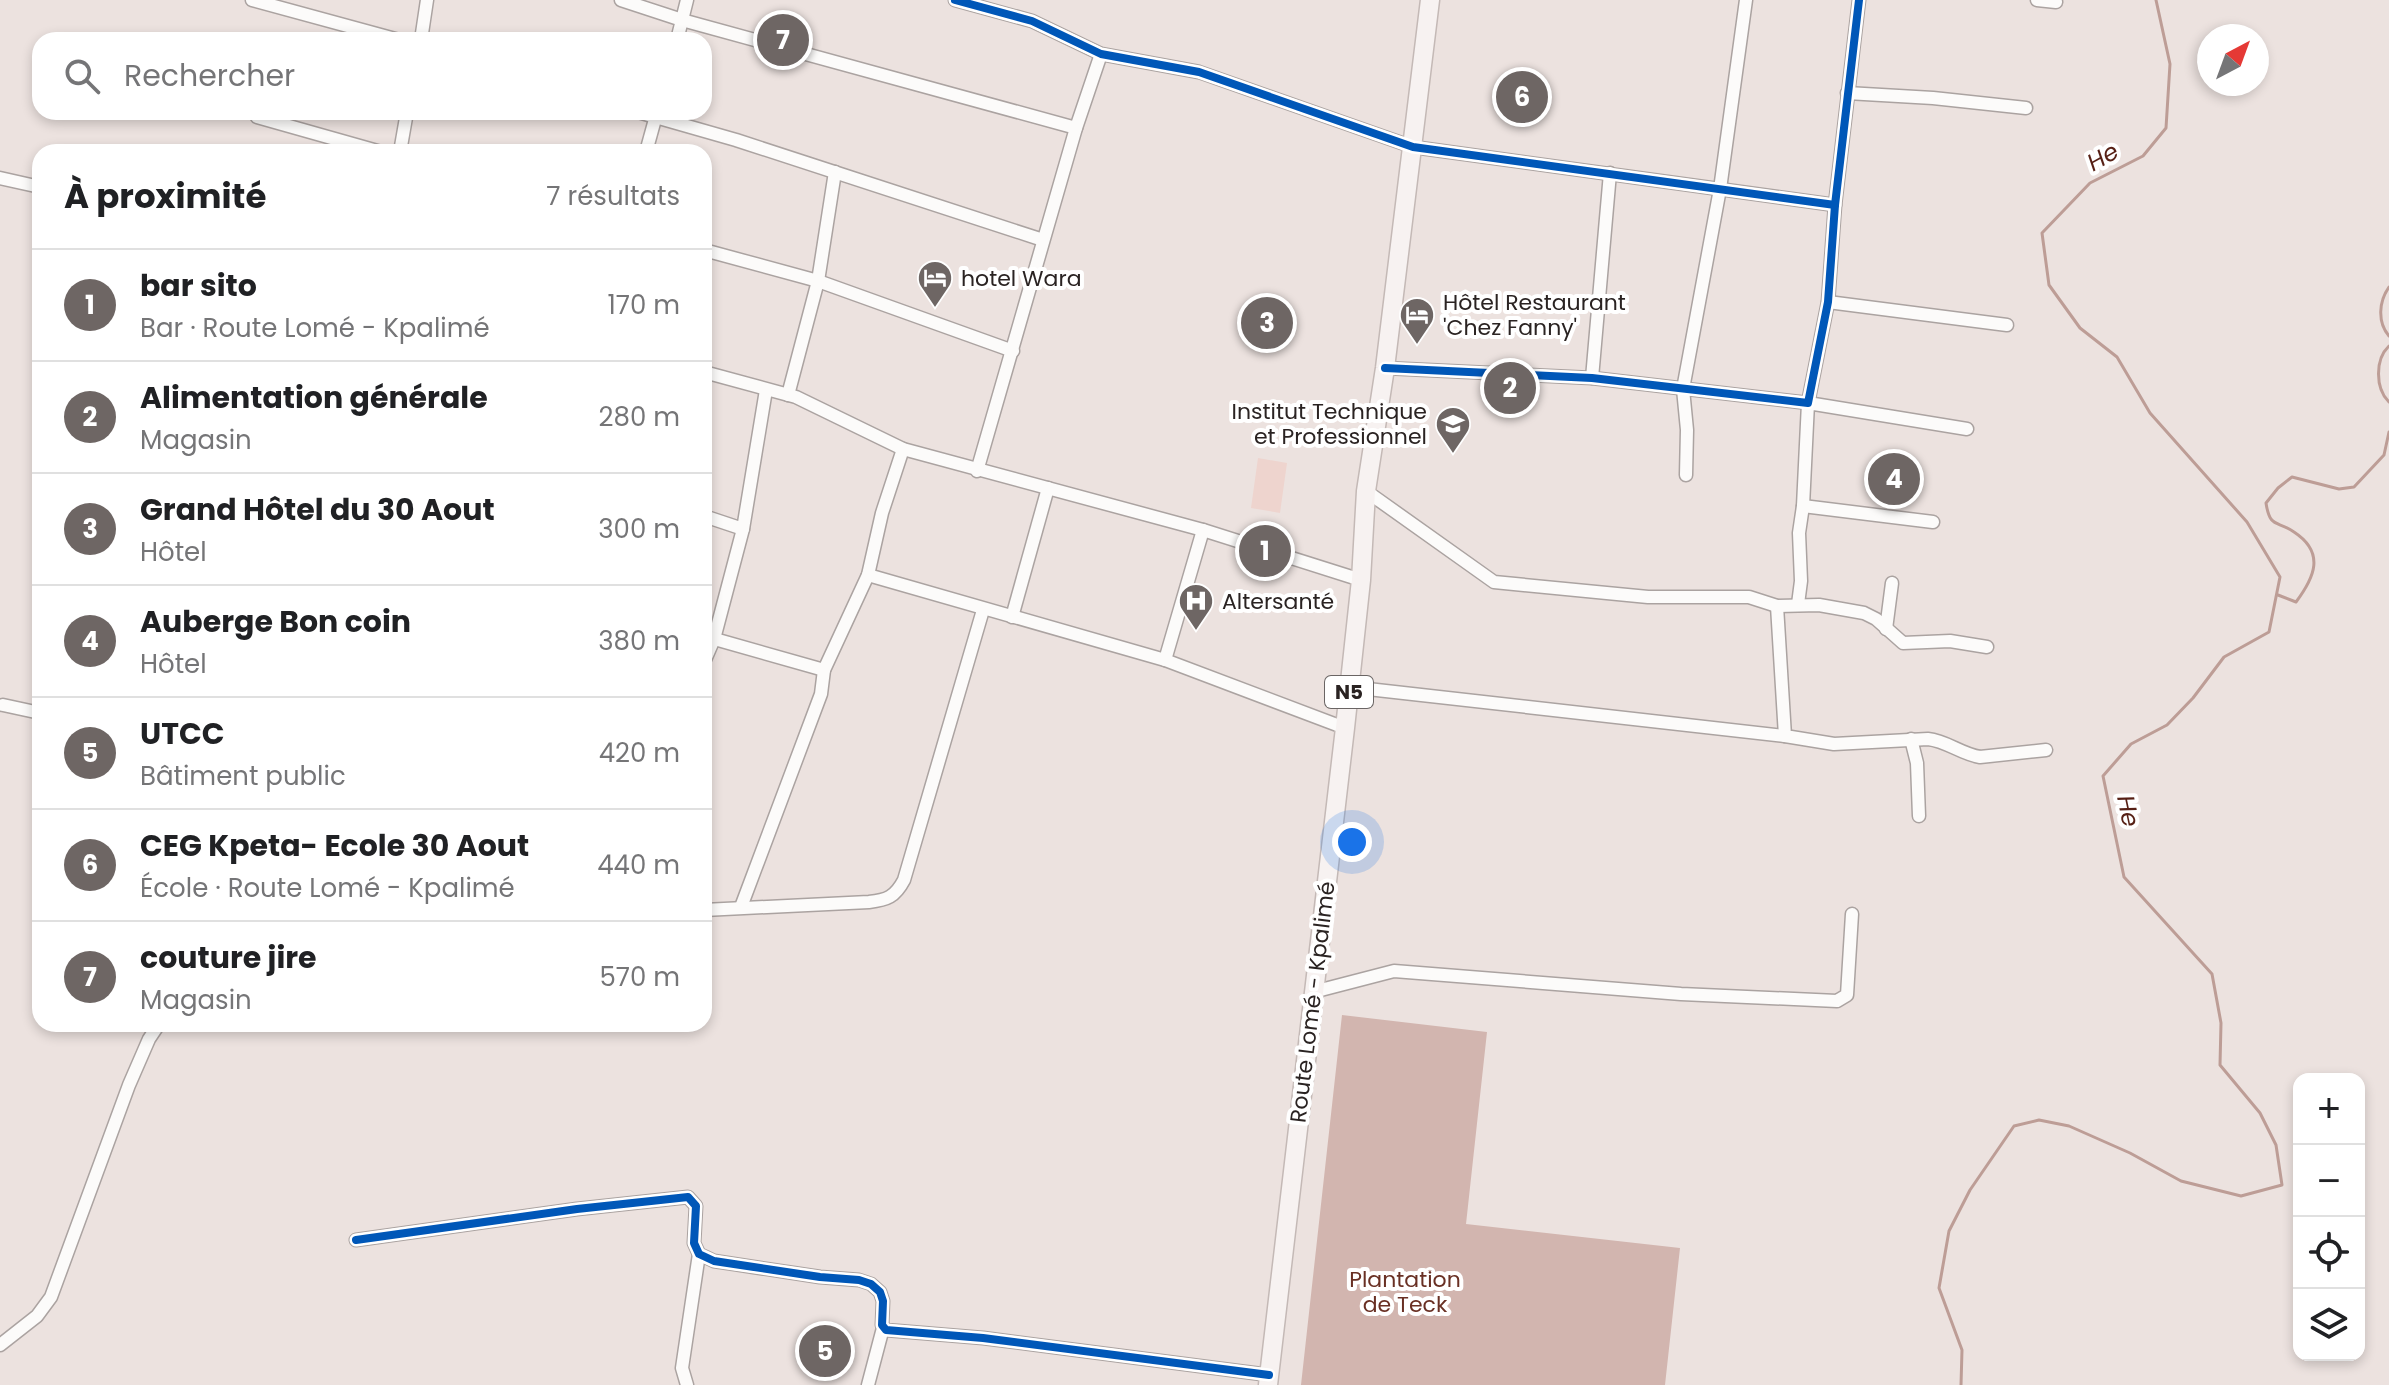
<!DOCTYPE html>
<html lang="fr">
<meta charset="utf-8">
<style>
body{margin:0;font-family:Poppins,sans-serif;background:#f6f6f6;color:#202124}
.controls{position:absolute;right:24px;bottom:24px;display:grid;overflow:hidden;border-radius:16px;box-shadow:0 4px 12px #0003}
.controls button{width:72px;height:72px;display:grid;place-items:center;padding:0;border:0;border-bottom:2px solid #e0e0e0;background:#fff;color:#202124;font:40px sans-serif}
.compass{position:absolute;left:2197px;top:24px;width:72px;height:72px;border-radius:50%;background:#fff;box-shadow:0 4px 12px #0003;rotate:41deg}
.you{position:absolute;left:1352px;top:842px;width:28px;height:28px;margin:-20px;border:6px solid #fff;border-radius:50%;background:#1a73e8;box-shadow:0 0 0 12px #1a73e833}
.badge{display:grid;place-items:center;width:52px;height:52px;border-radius:50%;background:#6e6664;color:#fff;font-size:26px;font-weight:700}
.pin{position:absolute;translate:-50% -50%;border:4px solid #fff;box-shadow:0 2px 8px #0006}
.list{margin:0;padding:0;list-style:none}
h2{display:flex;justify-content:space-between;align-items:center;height:104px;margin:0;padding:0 32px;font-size:34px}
h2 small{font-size:26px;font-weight:400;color:#757577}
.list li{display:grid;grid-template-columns:52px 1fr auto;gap:24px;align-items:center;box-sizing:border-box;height:112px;padding:0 32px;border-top:2px solid #e0e0e0}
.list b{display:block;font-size:30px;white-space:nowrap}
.list p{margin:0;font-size:26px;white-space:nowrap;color:#757577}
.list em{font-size:26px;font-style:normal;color:#757577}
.icon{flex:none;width:44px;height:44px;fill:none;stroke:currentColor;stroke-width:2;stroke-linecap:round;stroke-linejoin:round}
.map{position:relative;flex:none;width:2389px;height:1385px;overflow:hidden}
.search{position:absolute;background:#fff;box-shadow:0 4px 12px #0003;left:32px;top:32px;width:680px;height:88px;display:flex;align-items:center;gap:20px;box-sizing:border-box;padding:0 28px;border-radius:24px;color:#757577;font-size:30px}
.panel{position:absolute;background:#fff;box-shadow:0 4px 12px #0003;left:32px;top:144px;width:680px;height:888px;border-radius:24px}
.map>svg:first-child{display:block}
</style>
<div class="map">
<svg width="2389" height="1385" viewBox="0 0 2389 1385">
<rect width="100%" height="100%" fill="#ece2df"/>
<polygon fill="#eed4ce" points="1258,458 1287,463 1280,513 1251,508"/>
<polygon fill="#d2b5af" points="1342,1015 1487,1032 1466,1224 1680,1248 1665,1385 1301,1385"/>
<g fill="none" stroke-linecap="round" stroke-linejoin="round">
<g stroke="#bd9d96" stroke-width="3">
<path d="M2389 287C2379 301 2377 322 2389 336"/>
<path d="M2389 346C2375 359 2375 388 2389 402"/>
<path d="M2278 595 2296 602C2314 578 2326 553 2294 532 2277 520 2270 529 2266 503L2278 488 2292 477 2339 489 2354 487 2384 455 2389 432"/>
<polyline points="1961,1385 1962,1350 1939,1288 1949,1231 1970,1190 2014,1126 2039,1120 2069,1126 2130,1153 2181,1181 2241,1196 2282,1185 2276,1145 2260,1113 2220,1065 2221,1023 2212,974 2124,877 2103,776 2131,744 2167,725 2193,698 2224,657 2269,632 2280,577 2247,522 2150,413 2117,357 2080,328 2049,285 2042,233 2090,183 2143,156 2166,128 2170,64 2156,0"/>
</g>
<defs>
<g id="minor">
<polyline points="252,0 399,40"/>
<polyline points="621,0 682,20 1076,128"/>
<polyline points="955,0 1032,21 1101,54 1199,72 1413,147 1835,205"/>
<polyline points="2037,0 2056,2"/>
<polyline points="421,40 427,0"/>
<polyline points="677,40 687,0"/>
<polyline points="1847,93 1933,98 2026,108"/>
<polyline points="638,112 736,140 1043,240"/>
<polyline points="257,117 381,152"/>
<polyline points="400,152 407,112"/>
<polyline points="646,152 657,112"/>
<polyline points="0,178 40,187"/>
<polyline points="704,250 818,281 1013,351"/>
<polyline points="1828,302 2007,325"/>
<polyline points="1385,368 1592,378 1808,403 1828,302 1835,205 1859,0"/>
<polyline points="704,372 796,397 903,449 1203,530 1361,580"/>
<polyline points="1592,378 1610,173"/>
<polyline points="788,395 818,281 835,172"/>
<polyline points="977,471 1076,128 1101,54"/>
<polyline points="1686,475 1687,430 1683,389 1720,189 1746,0"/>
<polyline points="1366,491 1494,582 1648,597 1749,597 1777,606 1819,605 1864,613 1876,619 1903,643 1950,641 1987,647"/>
<polyline points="1803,506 1933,522"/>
<polyline points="704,516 743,529 766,390"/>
<polyline points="868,575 1165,660 1345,728"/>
<polyline points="1798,604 1801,581 1799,533 1803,506 1808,403 1967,429"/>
<path d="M1777 606 1785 736 1834 744 1928 739C1947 741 1961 754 1980 757L2046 750"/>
<polyline points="1012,617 1048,488"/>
<polyline points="1886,629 1892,583"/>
<polyline points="704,636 824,670"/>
<polyline points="1165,660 1203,530"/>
<polyline points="704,662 714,639 743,529"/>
<polyline points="1350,687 1785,736"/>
<polyline points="3,705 40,713"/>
<polyline points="1911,739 1917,763 1919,816"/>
<polyline points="741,907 821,694 824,670 868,575 882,513 903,449"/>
<path d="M704 910 869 902C887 900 895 897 904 880L983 610"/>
<polyline points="1313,992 1394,971 1681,994 1837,1001 1847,995 1852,914"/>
<polyline points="356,1240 577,1209 688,1197 696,1206 694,1243 699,1254 714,1261 820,1277 859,1280 871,1284 880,1292 883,1301 882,1325 886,1330 983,1338 1269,1375"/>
<polyline points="0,1345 37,1316 51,1297 129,1085 149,1039 159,1024"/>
<polyline points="687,1385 682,1368 699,1254"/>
<polyline points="868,1385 883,1328"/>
</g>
<polyline id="primary" points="1268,1385 1345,728 1361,580 1366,491 1385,368 1430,0"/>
</defs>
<use href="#minor" stroke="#aba3a1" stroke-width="15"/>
<use href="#primary" stroke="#c4b9b6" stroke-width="21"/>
<use href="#minor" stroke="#fcfbfa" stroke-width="12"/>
<use href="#primary" stroke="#f7f2f1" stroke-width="18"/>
<defs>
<g id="cycleway">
<polyline points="955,0 1032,21 1101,54 1199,72 1413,147 1835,205"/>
<polyline points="1385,368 1592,378 1808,403 1828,302 1835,205 1859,0"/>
<polyline points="356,1240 577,1209 688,1197 696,1206 694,1243 699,1254 714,1261 820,1277 859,1280 871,1284 880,1292 883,1301 882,1325 886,1330 983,1338 1269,1375"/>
</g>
</defs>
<use href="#cycleway" stroke="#fff" stroke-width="13"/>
<use href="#cycleway" stroke="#0057b8" stroke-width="8"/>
</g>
<defs>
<symbol id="hotel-pin" viewBox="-11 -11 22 30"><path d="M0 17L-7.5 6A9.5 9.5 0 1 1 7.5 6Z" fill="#6e6664" stroke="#fff"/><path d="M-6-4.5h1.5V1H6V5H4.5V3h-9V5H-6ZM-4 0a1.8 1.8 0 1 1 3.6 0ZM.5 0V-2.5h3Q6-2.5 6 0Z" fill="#fff"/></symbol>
<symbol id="school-pin" viewBox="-11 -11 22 30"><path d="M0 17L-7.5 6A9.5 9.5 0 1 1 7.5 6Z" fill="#6e6664" stroke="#fff"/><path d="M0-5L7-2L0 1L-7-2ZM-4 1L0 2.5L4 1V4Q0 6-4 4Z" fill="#fff"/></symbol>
<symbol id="hospital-pin" viewBox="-11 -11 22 30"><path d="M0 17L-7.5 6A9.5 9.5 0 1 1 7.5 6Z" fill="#6e6664" stroke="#fff"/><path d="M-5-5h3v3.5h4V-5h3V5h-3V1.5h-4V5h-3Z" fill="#fff"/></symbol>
</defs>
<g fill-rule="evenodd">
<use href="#hotel-pin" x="915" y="258" width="40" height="54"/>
<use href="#hotel-pin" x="1397" y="295" width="40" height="54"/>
<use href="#school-pin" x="1433" y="404" width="40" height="54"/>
<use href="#hospital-pin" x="1176" y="581" width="40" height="54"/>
</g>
<g text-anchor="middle" stroke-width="8" stroke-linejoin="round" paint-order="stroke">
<rect fill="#fff" stroke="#6a6564" stroke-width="2" x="1325" y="676" width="48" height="32" rx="6"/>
<g font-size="20" font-weight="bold" fill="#2a2322">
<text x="1349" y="699">N5</text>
</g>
<g font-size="22" fill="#2a2322" stroke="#fff" text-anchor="start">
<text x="961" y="286">hotel Wara</text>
<text x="1443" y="310">Hôtel Restaurant<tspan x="1443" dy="25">'Chez Fanny'</tspan></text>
<text x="1427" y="419" text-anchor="end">Institut Technique<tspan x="1427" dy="25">et Professionnel</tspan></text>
<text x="1222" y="609">Altersanté</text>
</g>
<g font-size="22" fill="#2a2322" stroke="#fff">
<text transform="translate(1312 1002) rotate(-83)" y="8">Route Lomé - Kpalimé</text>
</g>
<g font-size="22" fill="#693024" stroke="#fff">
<text x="1405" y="1287">Plantation<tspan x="1405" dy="25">de Teck</tspan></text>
</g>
<g font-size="24" font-style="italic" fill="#561f14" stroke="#fff">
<text transform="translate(2103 157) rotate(-29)" y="8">He</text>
<text transform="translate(2128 811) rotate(78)" y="8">He</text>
</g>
</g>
</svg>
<div class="controls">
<button>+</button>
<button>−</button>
<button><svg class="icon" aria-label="locate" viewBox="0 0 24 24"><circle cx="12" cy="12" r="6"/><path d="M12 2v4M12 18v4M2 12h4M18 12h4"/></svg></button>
<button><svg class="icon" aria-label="layers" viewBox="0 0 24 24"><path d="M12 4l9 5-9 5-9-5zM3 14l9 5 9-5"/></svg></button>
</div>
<svg class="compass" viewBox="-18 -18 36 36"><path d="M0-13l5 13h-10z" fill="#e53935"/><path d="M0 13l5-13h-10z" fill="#757577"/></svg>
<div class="you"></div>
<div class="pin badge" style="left:1265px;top:551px">1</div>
<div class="pin badge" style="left:1510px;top:388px">2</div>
<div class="pin badge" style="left:1267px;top:323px">3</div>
<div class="pin badge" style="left:1894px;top:479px">4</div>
<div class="pin badge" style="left:825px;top:1351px">5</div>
<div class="pin badge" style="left:1522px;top:97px">6</div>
<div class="pin badge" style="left:783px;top:40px">7</div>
<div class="search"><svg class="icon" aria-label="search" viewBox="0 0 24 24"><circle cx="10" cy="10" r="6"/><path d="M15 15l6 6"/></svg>Rechercher</div>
<section class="panel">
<h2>À proximité<small>7 résultats</small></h2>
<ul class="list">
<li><span class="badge">1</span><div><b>bar sito</b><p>Bar · Route Lomé - Kpalimé</p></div><em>170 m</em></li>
<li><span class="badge">2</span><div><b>Alimentation générale</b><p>Magasin</p></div><em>280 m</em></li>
<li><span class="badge">3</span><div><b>Grand Hôtel du 30 Aout</b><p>Hôtel</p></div><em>300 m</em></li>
<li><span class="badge">4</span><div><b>Auberge Bon coin</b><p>Hôtel</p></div><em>380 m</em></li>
<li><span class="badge">5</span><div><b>UTCC</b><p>Bâtiment public</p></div><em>420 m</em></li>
<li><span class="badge">6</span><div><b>CEG Kpeta- Ecole 30 Aout</b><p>École · Route Lomé - Kpalimé</p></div><em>440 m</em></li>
<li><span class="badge">7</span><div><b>couture jire</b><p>Magasin</p></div><em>570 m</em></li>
</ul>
</section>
</div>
